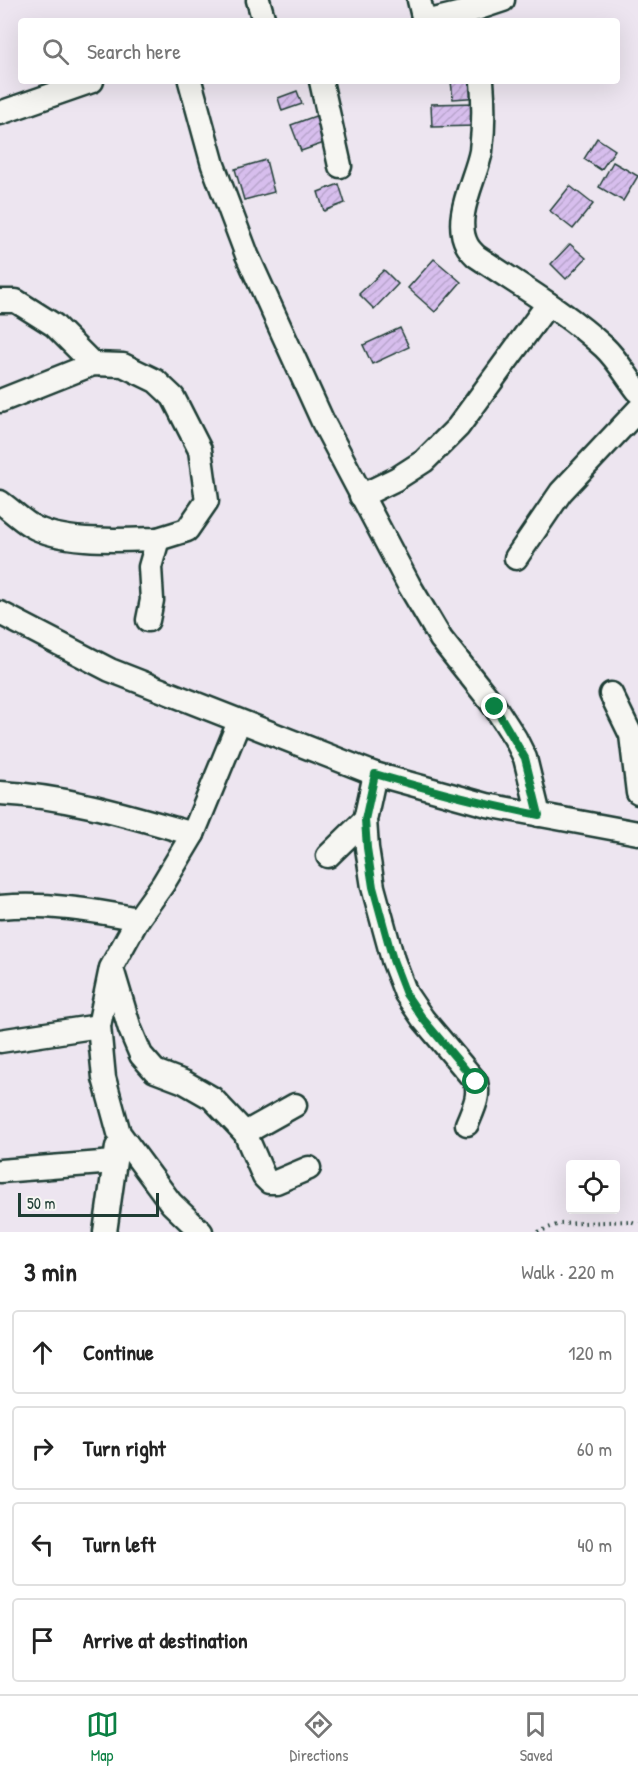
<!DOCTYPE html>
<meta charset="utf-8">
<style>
body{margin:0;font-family:"Patrick Hand",sans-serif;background:#f6f6f6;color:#222}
.controls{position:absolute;right:18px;bottom:18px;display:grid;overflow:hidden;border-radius:6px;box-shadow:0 6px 24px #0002}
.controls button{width:54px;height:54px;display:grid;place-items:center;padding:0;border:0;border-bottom:2px solid #e0e0e0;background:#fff;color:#222;font:30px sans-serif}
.scale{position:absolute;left:18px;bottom:15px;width:141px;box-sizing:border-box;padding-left:6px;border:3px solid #1f3d34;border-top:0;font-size:16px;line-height:21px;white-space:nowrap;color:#1f3d34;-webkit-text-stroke:4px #f6f6f2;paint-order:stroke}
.stop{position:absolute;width:18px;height:18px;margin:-14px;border:4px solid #0b8043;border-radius:50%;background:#fff}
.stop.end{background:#0b8043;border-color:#fff;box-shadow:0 2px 6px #0008}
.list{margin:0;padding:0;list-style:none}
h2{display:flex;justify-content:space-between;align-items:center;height:78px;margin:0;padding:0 24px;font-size:26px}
h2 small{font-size:20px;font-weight:400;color:#767676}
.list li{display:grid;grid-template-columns:39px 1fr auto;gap:18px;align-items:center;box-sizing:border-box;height:84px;margin:0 12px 12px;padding:0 12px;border:2px solid #e0e0e0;border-radius:6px}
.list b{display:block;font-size:22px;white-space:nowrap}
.list em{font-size:20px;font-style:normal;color:#767676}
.icon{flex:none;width:33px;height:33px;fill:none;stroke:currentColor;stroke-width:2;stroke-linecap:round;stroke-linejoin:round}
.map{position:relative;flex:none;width:638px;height:1232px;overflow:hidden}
.search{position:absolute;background:#fff;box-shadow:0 6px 24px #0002;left:18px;right:18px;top:18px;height:66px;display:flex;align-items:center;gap:15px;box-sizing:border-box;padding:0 21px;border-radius:6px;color:#767676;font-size:22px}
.sheet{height:462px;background:#fff}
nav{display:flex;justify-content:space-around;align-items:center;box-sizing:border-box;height:84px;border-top:2px solid #e0e0e0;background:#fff;font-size:16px;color:#767676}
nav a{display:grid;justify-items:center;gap:3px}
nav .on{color:#0b8043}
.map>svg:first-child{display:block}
</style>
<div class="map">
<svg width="638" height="1232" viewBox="0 0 638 1232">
<defs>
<pattern id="building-hatch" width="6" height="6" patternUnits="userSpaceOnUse" patternTransform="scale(1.5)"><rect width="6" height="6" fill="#d7beed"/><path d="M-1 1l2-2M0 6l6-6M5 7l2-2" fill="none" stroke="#b8a4cc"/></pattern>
</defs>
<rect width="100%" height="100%" fill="#ede5f0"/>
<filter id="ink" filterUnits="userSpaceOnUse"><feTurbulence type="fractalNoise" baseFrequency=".0167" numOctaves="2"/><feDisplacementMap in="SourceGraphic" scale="12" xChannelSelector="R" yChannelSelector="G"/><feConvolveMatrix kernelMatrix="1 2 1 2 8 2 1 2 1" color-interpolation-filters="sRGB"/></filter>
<g filter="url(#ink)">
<g fill="url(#building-hatch)" stroke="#1f3d34" stroke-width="1.5">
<polygon points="451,81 480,81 481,97 453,99"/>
<polygon points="297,91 302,104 282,111 278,98"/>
<polygon points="476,103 476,126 432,127 431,104"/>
<polygon points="318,115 327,142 301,151 291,125"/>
<polygon points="597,138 615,150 601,170 584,159"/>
<polygon points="266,160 274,192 244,200 235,169"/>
<polygon points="613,162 638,176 623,201 599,187"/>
<polygon points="339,184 345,203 324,211 318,192"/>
<polygon points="570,186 593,204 573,229 550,211"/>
<polygon points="570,244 586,258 566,279 551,264"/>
<polygon points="434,259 461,282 435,312 408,288"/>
<polygon points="384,270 398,284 374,309 359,294"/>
<polygon points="400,328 409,347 372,364 363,345"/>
</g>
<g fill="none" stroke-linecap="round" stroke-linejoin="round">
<defs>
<g id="minor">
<polyline points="258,0 264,21"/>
<polyline points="419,0 424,21"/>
<polyline points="429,21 470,11 503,0"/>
<polyline points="190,81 213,165 247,255 323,422 409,585 441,639 495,707 515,738 525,758 539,815"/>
<polyline points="321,81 340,166"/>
<path d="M482 81C484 105 484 126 481 151 476 179 452 217 467 245 469 249 473 253 476 256 519 285 566 312 604 347 617 359 627 377 638 391"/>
<polyline points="0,113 92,81"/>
<polyline points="0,301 16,301 54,325 93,364"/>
<polyline points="0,401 93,364 123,365 156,381 173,397 200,450 207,501 187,530 158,539 150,567 152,600 148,620"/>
<polyline points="361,496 396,479 424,461 458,427 548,304"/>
<path d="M0 502C10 509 19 518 30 525 62 544 121 540 158 539"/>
<polyline points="516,558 561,492 638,410"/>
<polyline points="0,613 110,670 375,774 487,805 638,833"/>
<polyline points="611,694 631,735 638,793"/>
<path d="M375 774 365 820 367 848 373 887 393 960 406 994 423 1019 476 1082C480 1097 473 1109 467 1124"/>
<path d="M0 793C66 796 130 816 193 834"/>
<polyline points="328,856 365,820"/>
<path d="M0 907C47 903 92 910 138 919"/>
<polyline points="112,969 130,1029 141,1055 155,1071 184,1082 212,1098 245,1133 264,1177 269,1182 276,1182 309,1168"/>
<polyline points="0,1041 99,1026"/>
<polyline points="245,1133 295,1105"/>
<polyline points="0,1171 114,1162"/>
<polyline points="105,1232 117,1147"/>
<polyline points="201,1232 171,1203 119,1133 104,1078 99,1026 111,968 138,919 163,884 193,834 239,722"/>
</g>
</defs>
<use href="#minor" stroke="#1f3d34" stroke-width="27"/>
<polyline stroke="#1f3d34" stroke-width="4" stroke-dasharray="1.5 4.5" stroke-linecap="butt" points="538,1232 559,1224 630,1221 638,1224"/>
<use href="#minor" stroke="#f6f6f2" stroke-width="22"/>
</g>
</g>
<g fill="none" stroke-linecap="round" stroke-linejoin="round" filter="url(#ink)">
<path stroke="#0b8043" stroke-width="8" d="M476 1082 423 1019 406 994 393 960 373 887 367 848 365 820 375 774C429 790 483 804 539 815L525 758 495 707"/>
</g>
</svg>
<div class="controls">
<button><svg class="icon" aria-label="locate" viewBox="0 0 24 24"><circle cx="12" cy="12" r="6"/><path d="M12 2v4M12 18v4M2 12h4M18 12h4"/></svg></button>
</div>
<div class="scale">50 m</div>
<div class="stop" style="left:476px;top:1082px"></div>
<div class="stop end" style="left:495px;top:707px"></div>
<div class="search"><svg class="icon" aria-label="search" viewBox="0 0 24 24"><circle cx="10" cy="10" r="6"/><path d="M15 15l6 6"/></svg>Search here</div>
</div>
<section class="sheet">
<h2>3 min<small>Walk · 220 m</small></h2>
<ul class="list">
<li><svg class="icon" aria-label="ahead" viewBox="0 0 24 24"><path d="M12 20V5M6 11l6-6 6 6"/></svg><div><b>Continue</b></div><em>120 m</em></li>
<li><svg class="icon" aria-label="right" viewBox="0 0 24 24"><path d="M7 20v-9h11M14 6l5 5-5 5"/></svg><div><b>Turn right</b></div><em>60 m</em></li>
<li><svg class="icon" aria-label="left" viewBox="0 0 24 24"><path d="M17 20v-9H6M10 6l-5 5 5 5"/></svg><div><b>Turn left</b></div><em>40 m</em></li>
<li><svg class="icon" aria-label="arrive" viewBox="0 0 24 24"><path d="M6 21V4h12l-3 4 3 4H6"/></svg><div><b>Arrive at destination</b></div></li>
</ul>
</section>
<nav>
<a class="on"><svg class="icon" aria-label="map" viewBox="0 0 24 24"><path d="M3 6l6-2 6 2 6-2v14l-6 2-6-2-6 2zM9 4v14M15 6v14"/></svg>Map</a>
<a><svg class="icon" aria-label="directions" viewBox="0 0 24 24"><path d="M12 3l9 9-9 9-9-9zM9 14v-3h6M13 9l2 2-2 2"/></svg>Directions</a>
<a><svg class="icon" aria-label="saved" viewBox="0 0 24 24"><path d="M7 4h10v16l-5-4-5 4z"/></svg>Saved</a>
</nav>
